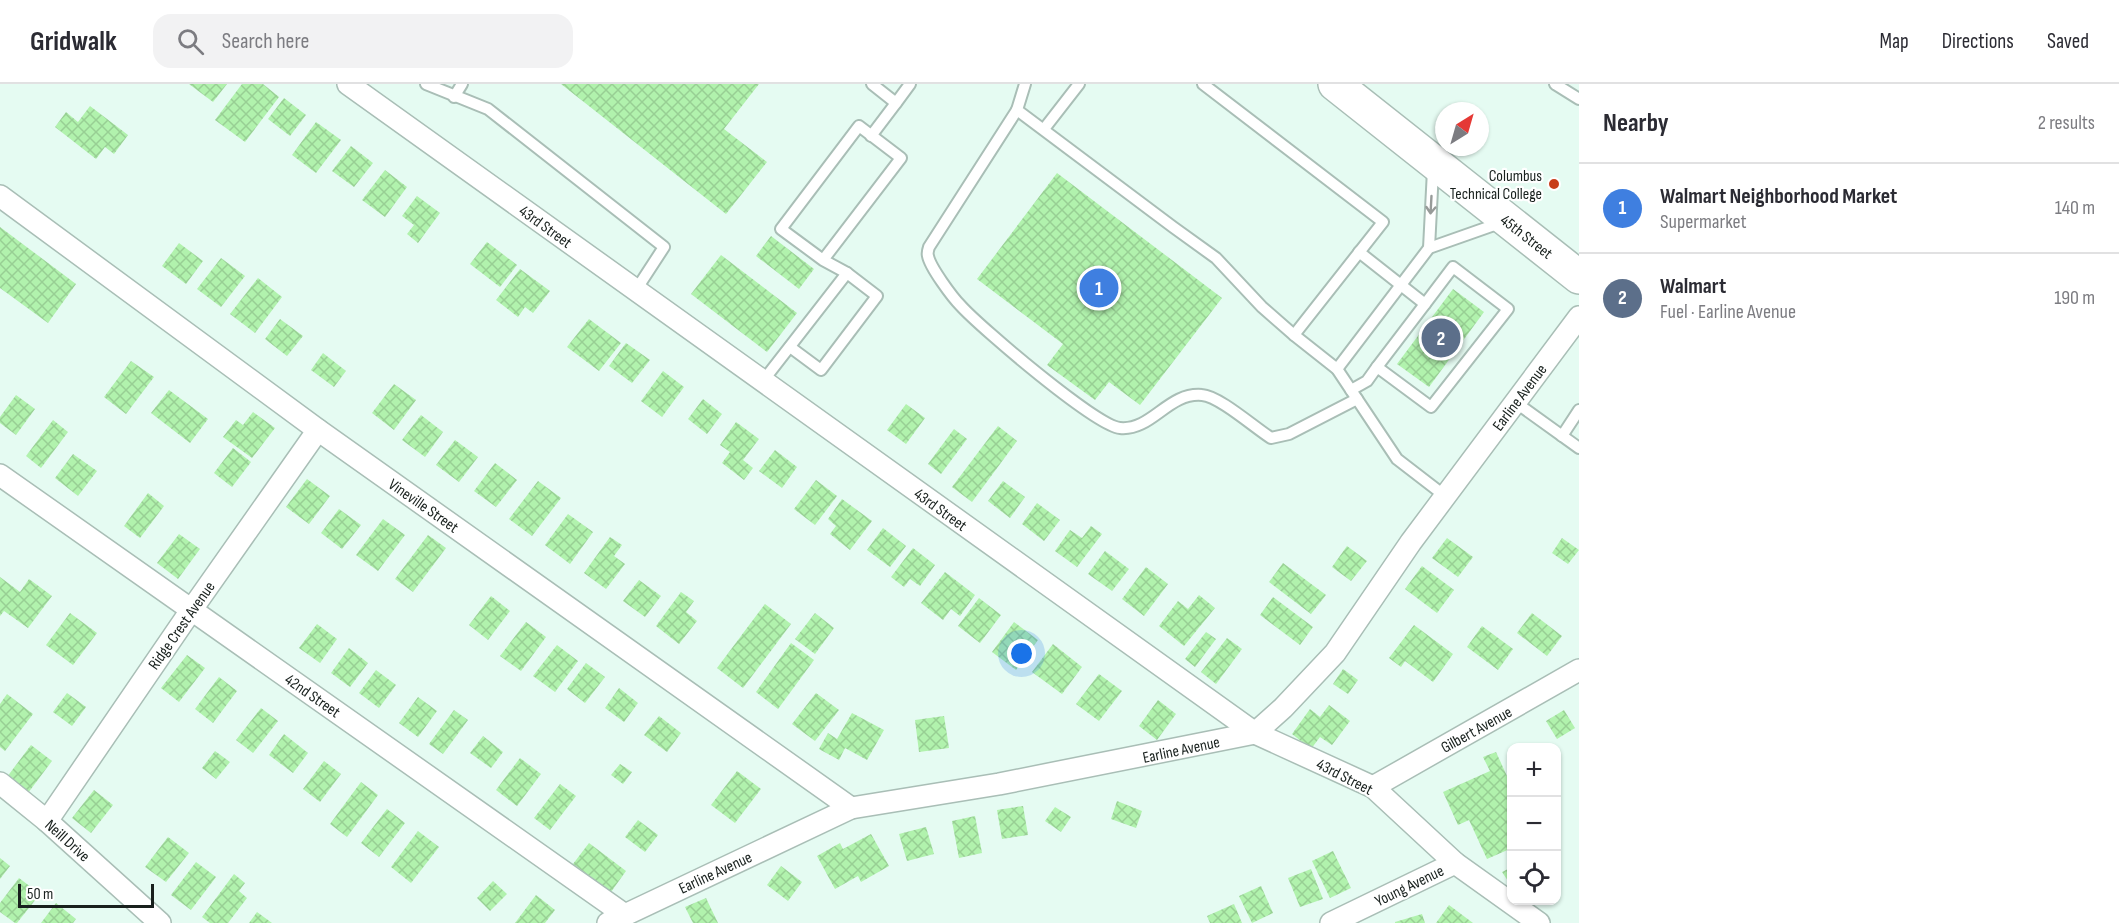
<!DOCTYPE html>
<meta charset="utf-8">
<style>
body{margin:0;font-family:"Sofia Sans Condensed",sans-serif;background:#f2f2f3;color:#2b2b33}
.controls{position:absolute;right:18px;bottom:18px;display:grid;overflow:hidden;border-radius:12px;box-shadow:0 2px 4px #0004}
.controls button{width:54px;height:54px;display:grid;place-items:center;padding:0;border:0;border-bottom:2px solid #e1e1e2;background:#fff;color:#2b2b33;font:30px sans-serif}
.compass{position:absolute;left:1435px;top:18px;width:54px;height:54px;border-radius:50%;background:#fff;box-shadow:0 2px 4px #0004;rotate:37deg}
.scale{position:absolute;left:18px;bottom:15px;width:136px;box-sizing:border-box;padding-left:6px;border:3px solid #18201d;border-top:0;font-size:16px;line-height:21px;white-space:nowrap;color:#18201d;-webkit-text-stroke:4px #fff;paint-order:stroke}
.you{position:absolute;left:1022px;top:570px;width:21px;height:21px;margin:-15px;border:4px solid #fff;border-radius:50%;background:#1a73e8;box-shadow:0 0 0 9px #1a73e833}
.badge{display:grid;place-items:center;width:39px;height:39px;border-radius:50%;background:#2563eb;color:#fff;font-size:20px;font-weight:700}
.pin{position:absolute;translate:-50% -50%;border:3px solid #fff;box-shadow:0 2px 6px #0006}
.list{margin:0;padding:0;list-style:none}
h2{display:flex;justify-content:space-between;align-items:center;height:78px;margin:0;padding:0 24px;font-size:26px}
h2 small{font-size:20px;font-weight:400;color:#7c7c81}
.list li{display:grid;grid-template-columns:39px 1fr auto;gap:18px;align-items:center;box-sizing:border-box;height:90px;padding:0 24px;border-top:2px solid #e1e1e2}
.list b{display:block;font-size:22px;white-space:nowrap}
.list p{margin:0;font-size:20px;white-space:nowrap;color:#7c7c81}
.list em{font-size:20px;font-style:normal;color:#7c7c81}
.icon{flex:none;width:33px;height:33px;fill:none;stroke:currentColor;stroke-width:2;stroke-linecap:round;stroke-linejoin:round}
.map{position:relative;flex:none;width:1579px;height:839px;overflow:hidden}
header{display:flex;align-items:center;gap:36px;box-sizing:border-box;height:84px;padding:0 30px;background:#fff;border-bottom:2px solid #e1e1e2}
header strong{font-size:28px}
nav{display:flex;gap:33px;margin-inline-start:auto;font-size:21px}
.search{width:420px;height:54px;background:#f2f2f3;display:flex;align-items:center;gap:15px;box-sizing:border-box;padding:0 21px;border-radius:18px;color:#7c7c81;font-size:22px}
main{display:flex}
aside{flex:1;background:#fff}
.map>svg:first-child{display:block}
</style>
<header>
<strong>Gridwalk</strong>
<div class="search"><svg class="icon" aria-label="search" viewBox="0 0 24 24"><circle cx="10" cy="10" r="6"/><path d="M15 15l6 6"/></svg>Search here</div>
<nav><a>Map</a><a>Directions</a><a>Saved</a></nav>
</header>
<main>
<div class="map">
<svg width="1579" height="839" viewBox="0 0 1579 839">
<defs>
<pattern id="building-cross-hatch" width="8" height="8" patternUnits="userSpaceOnUse" patternTransform="scale(1.5)"><rect width="8" height="8" fill="#b1f2ad"/><path d="M0 0l8 8M0 8l8-8" fill="none" stroke="#98cf94"/></pattern>
</defs>
<rect width="100%" height="100%" fill="#e5fbf2"/>
<g fill="url(#building-cross-hatch)">
<polygon points="189,0 227,0 213,18"/>
<polygon points="242,0 263,0 279,13 245,58 215,36"/>
<polygon points="561,0 759,0 724,45 767,78 726,130"/>
<polygon points="284,14 306,31 290,52 268,35"/>
<polygon points="90,22 128,51 114,70 105,63 96,75 55,43 66,28 78,38"/>
<polygon points="316,38 341,56 316,89 292,71"/>
<polygon points="351,62 373,79 354,103 332,87"/>
<polygon points="385,86 407,103 385,133 362,116"/>
<polygon points="1057,89 1222,214 1140,321 1109,298 1095,316 1047,281 1063,260 977,195"/>
<polygon points="417,112 440,129 418,159 407,150 414,141 402,132"/>
<polygon points="0,143 76,200 48,239 0,204"/>
<polygon points="771,152 814,185 799,205 756,172"/>
<polygon points="487,158 517,181 500,203 470,180"/>
<polygon points="179,159 203,177 186,200 162,182"/>
<polygon points="721,171 797,229 767,268 691,210"/>
<polygon points="221,174 245,192 221,223 197,205"/>
<polygon points="520,185 550,207 533,229 525,223 518,233 496,216"/>
<polygon points="258,194 282,213 255,249 230,230"/>
<polygon points="1453,205 1484,228 1429,303 1397,280"/>
<polygon points="280,235 303,252 287,272 265,255"/>
<polygon points="589,235 621,259 599,287 567,263"/>
<polygon points="626,259 650,276 632,299 609,282"/>
<polygon points="323,269 346,287 334,303 311,286"/>
<polygon points="131,277 154,293 126,330 104,313"/>
<polygon points="663,287 684,303 662,333 641,317"/>
<polygon points="394,300 416,316 394,346 372,329"/>
<polygon points="169,306 208,335 190,359 151,329"/>
<polygon points="16,311 35,325 16,351 0,339 0,333"/>
<polygon points="703,315 722,330 707,350 688,335"/>
<polygon points="906,320 925,334 906,360 887,346"/>
<polygon points="253,328 275,344 252,374 223,353 236,336 243,341"/>
<polygon points="421,331 443,348 425,373 402,356"/>
<polygon points="53,336 68,348 41,384 26,372"/>
<polygon points="736,338 759,355 743,376 753,384 744,396 722,379 730,368 720,361"/>
<polygon points="998,342 1017,357 972,418 952,403"/>
<polygon points="954,345 967,355 941,390 928,380"/>
<polygon points="455,356 478,373 459,398 436,381"/>
<polygon points="233,364 251,378 232,403 214,389"/>
<polygon points="775,366 797,383 782,404 759,387"/>
<polygon points="73,370 97,387 78,412 55,394"/>
<polygon points="495,379 517,396 496,423 474,407"/>
<polygon points="307,395 330,412 309,440 286,423"/>
<polygon points="816,396 837,412 815,441 794,425"/>
<polygon points="538,397 561,414 532,452 509,435"/>
<polygon points="1003,397 1025,413 1010,434 988,417"/>
<polygon points="148,409 164,422 140,454 124,442"/>
<polygon points="842,415 872,437 850,466 830,450 836,442 828,435"/>
<polygon points="1037,419 1060,436 1044,457 1022,440"/>
<polygon points="339,425 361,441 342,465 321,449"/>
<polygon points="568,430 593,448 570,480 545,461"/>
<polygon points="383,435 405,451 378,487 356,471"/>
<polygon points="1091,442 1102,450 1077,483 1055,467 1070,446 1082,454"/>
<polygon points="883,444 906,462 890,483 867,466"/>
<polygon points="179,450 200,465 178,495 157,479"/>
<polygon points="428,451 446,464 413,508 395,495"/>
<polygon points="610,453 622,461 614,472 625,480 606,505 584,489"/>
<polygon points="1447,454 1473,473 1458,493 1432,474"/>
<polygon points="1562,454 1579,466 1568,480 1552,469"/>
<polygon points="1347,462 1367,477 1351,497 1332,483"/>
<polygon points="913,464 935,481 920,502 910,495 904,503 891,493"/>
<polygon points="1105,467 1129,485 1112,507 1088,490"/>
<polygon points="1283,479 1326,511 1311,530 1269,498"/>
<polygon points="1422,482 1454,506 1437,529 1405,505"/>
<polygon points="1146,483 1168,500 1144,532 1122,515"/>
<polygon points="945,488 975,511 960,532 951,525 943,536 921,519"/>
<polygon points="0,493 20,508 29,495 52,512 28,544 4,527 0,532"/>
<polygon points="639,496 661,512 645,533 623,517"/>
<polygon points="681,508 694,517 686,528 697,537 679,560 656,542"/>
<polygon points="1199,511 1215,524 1184,562 1159,542 1178,517 1188,525"/>
<polygon points="491,512 510,527 488,556 469,541"/>
<polygon points="1273,513 1313,543 1300,561 1260,531"/>
<polygon points="979,514 1001,531 980,559 958,542"/>
<polygon points="765,520 791,540 743,604 717,584"/>
<polygon points="70,529 97,549 73,581 46,561"/>
<polygon points="815,529 834,544 815,570 795,555"/>
<polygon points="1532,529 1562,552 1547,572 1517,549"/>
<polygon points="526,538 546,553 521,587 500,572"/>
<polygon points="1014,538 1038,556 1016,586 992,568"/>
<polygon points="317,540 337,555 320,579 299,564"/>
<polygon points="1414,541 1453,570 1433,598 1405,577 1401,583 1389,574"/>
<polygon points="1482,542 1513,565 1498,586 1467,563"/>
<polygon points="1206,548 1216,555 1195,583 1185,575"/>
<polygon points="1227,554 1242,565 1216,600 1201,588"/>
<polygon points="791,559 814,576 778,625 756,608"/>
<polygon points="1053,560 1082,583 1062,610 1032,588"/>
<polygon points="557,561 578,577 555,608 533,592"/>
<polygon points="349,564 368,579 350,603 331,589"/>
<polygon points="187,571 205,584 179,618 161,604"/>
<polygon points="586,579 605,593 585,619 567,605"/>
<polygon points="1343,585 1358,596 1348,610 1333,600"/>
<polygon points="376,586 396,601 379,624 359,609"/>
<polygon points="1099,590 1122,607 1099,637 1076,620"/>
<polygon points="219,593 237,607 213,639 195,625"/>
<polygon points="619,604 638,619 624,638 605,624"/>
<polygon points="67,609 86,623 72,642 53,628"/>
<polygon points="816,609 839,626 815,657 792,640"/>
<polygon points="7,610 33,630 5,667 0,663 0,620"/>
<polygon points="418,613 437,627 418,653 399,639"/>
<polygon points="1158,616 1176,630 1157,656 1139,642"/>
<polygon points="1329,621 1350,637 1332,661 1320,653 1311,665 1292,650 1310,625 1320,633"/>
<polygon points="261,624 278,637 253,669 236,656"/>
<polygon points="454,626 468,636 443,670 429,660"/>
<polygon points="1564,626 1575,644 1557,655 1546,637"/>
<polygon points="852,629 884,646 867,676 845,664 839,676 819,665 828,649 837,655"/>
<polygon points="659,632 681,649 667,668 644,651"/>
<polygon points="944,632 949,664 919,668 915,636"/>
<polygon points="284,650 308,669 293,689 269,671"/>
<polygon points="483,652 503,668 491,684 470,669"/>
<polygon points="31,661 52,677 28,709 7,693"/>
<polygon points="215,667 230,678 216,695 202,684"/>
<polygon points="1496,668 1512,703 1512,764 1487,775 1469,736 1458,741 1443,708 1490,687 1483,673"/>
<polygon points="520,674 541,690 517,722 496,706"/>
<polygon points="324,677 341,690 320,718 303,705"/>
<polygon points="620,680 632,688 623,700 611,691"/>
<polygon points="737,687 761,705 735,739 711,721"/>
<polygon points="361,698 378,711 347,753 330,740"/>
<polygon points="560,700 576,712 550,746 534,734"/>
<polygon points="94,706 113,721 91,749 72,734"/>
<polygon points="1117,717 1142,727 1136,744 1111,735"/>
<polygon points="1023,722 1028,751 1002,755 997,726"/>
<polygon points="1055,723 1071,733 1061,748 1045,737"/>
<polygon points="387,725 405,739 379,773 361,759"/>
<polygon points="975,732 982,769 959,774 952,737"/>
<polygon points="638,736 658,751 645,768 625,753"/>
<polygon points="926,743 934,770 907,777 899,750"/>
<polygon points="418,747 439,763 411,799 391,783"/>
<polygon points="871,750 889,782 861,798 858,792 835,805 817,772 840,759 843,765"/>
<polygon points="168,753 189,769 166,798 145,783"/>
<polygon points="589,759 626,787 611,808 573,780"/>
<polygon points="1333,767 1351,804 1330,814 1312,777"/>
<polygon points="0,774 10,782 0,795"/>
<polygon points="196,778 216,793 191,826 171,811"/>
<polygon points="781,782 802,798 788,817 767,801"/>
<polygon points="1512,783 1512,803 1502,788"/>
<polygon points="1311,785 1323,815 1300,823 1288,794"/>
<polygon points="234,790 245,799 239,807 247,814 228,839 210,839 202,833"/>
<polygon points="19,794 40,810 17,839 15,839 0,828 0,819"/>
<polygon points="493,797 507,810 490,827 477,814"/>
<polygon points="1261,802 1273,829 1252,839 1239,812"/>
<polygon points="536,811 555,826 545,839 515,839"/>
<polygon points="706,814 718,839 693,839 685,823"/>
<polygon points="56,819 76,835 73,839 41,839"/>
<polygon points="1234,820 1242,839 1210,839 1207,832"/>
<polygon points="1449,821 1473,839 1436,839"/>
<polygon points="257,828 272,839 249,839"/>
<polygon points="1422,830 1425,839 1395,839 1395,838"/>
</g>
<g fill="none" stroke-linecap="round" stroke-linejoin="round">
<defs>
<g id="lane">
<polyline points="426,0 488,25 664,163 636,206"/>
<polyline points="872,0 896,19 910,0"/>
<polyline points="1025,0 1017,26 1173,143 1216,174 1262,223 1294,251 1337,285 1397,375 1445,412"/>
<polyline points="1203,0 1383,138 1294,251"/>
<polyline points="1555,0 1579,15"/>
<polyline points="454,13 462,0"/>
<path d="M1017 26 929 163C928 166 927 169 928 172 930 183 952 213 961 222 981 244 1096 342 1120 344 1152 347 1168 308 1202 311 1219 312 1255 344 1271 354L1289 350 1357 315"/>
<polyline points="1044,45 1079,0"/>
<polyline points="871,52 896,19"/>
<polyline points="1429,164 1433,86"/>
<polyline points="790,263 821,286 877,212 847,189 823,176 781,145 859,42 901,74 823,176"/>
<polyline points="1377,283 1425,220"/>
<polyline points="1337,285 1429,164 1500,139"/>
<polyline points="763,297 847,189"/>
<polyline points="1351,306 1367,297 1377,283 1431,323 1508,225 1453,183 1425,220 1359,168"/>
<polyline points="1515,318 1579,364"/>
<polyline points="1562,352 1579,326"/>
</g>
<g id="street">
<polyline points="348,0 1255,649 1373,703 1455,779 1539,839"/>
<polyline points="0,112 318,346 851,724"/>
<polyline points="0,391 625,831"/>
<polyline points="0,699 47,737 160,839"/>
<polyline points="1373,703 1579,586"/>
<polyline points="47,737 192,525 318,346"/>
<polyline points="608,839 851,724 999,700 1255,649 1283,624 1335,569 1411,458 1579,233"/>
<polyline points="1331,839 1455,779"/>
</g>
<polyline id="primary" points="1335,0 1579,193"/>
</defs>
<use href="#lane" stroke="#a9beb6" stroke-width="14"/>
<use href="#street" stroke="#a9beb6" stroke-width="24"/>
<use href="#primary" stroke="#a9beb6" stroke-width="36"/>
<use href="#lane" stroke="#fff" stroke-width="10"/>
<use href="#street" stroke="#fff" stroke-width="21"/>
<use href="#primary" stroke="#fff" stroke-width="33"/>
</g>
<defs><path id="oneway-shaft" d="M-6 0H5M1.5-3L5.5 0L1.5 3" fill="none" stroke-width="1.6" stroke-linecap="round" stroke-linejoin="round" transform="scale(1.5)"/></defs>
<use stroke="#979b99" href="#oneway-shaft" transform="translate(1431 121) rotate(93)"/>
<circle fill="#c83e1a" stroke="#fff" stroke-width="2" cx="1554" cy="100" r="6"/>
<g text-anchor="middle" stroke-width="4.5" stroke-linejoin="round" paint-order="stroke">
<g font-size="16" fill="#18201d" stroke="#fff" text-anchor="end">
<text x="1542" y="97">Columbus<tspan x="1542" dy="18">Technical College</tspan></text>
</g>
<g font-size="16" fill="#18201d" stroke="#fff">
<text transform="translate(546 142) rotate(36)" y="6">43rd Street</text>
<text transform="translate(1527 152) rotate(38)" y="6">45th Street</text>
<text transform="translate(1519 313) rotate(-53)" y="6">Earline Avenue</text>
<text transform="translate(424 421) rotate(35)" y="6">Vineville Street</text>
<text transform="translate(941 425) rotate(36)" y="6">43rd Street</text>
<text transform="translate(181 541) rotate(-55)" y="6">Ridge Crest Avenue</text>
<text transform="translate(313 611) rotate(35)" y="6">42nd Street</text>
<text transform="translate(1476 645) rotate(-29)" y="6">Gilbert Avenue</text>
<text transform="translate(1181 665) rotate(-12)" y="6">Earline Avenue</text>
<text transform="translate(1345 692) rotate(27)" y="6">43rd Street</text>
<text transform="translate(68 756) rotate(42)" y="6">Neill Drive</text>
<text transform="translate(715 788) rotate(-25)" y="6">Earline Avenue</text>
<text transform="translate(1409 801) rotate(-26)" y="6">Young Avenue</text>
</g>
</g>
</svg>
<div class="controls">
<button>+</button>
<button>−</button>
<button><svg class="icon" aria-label="locate" viewBox="0 0 24 24"><circle cx="12" cy="12" r="6"/><path d="M12 2v4M12 18v4M2 12h4M18 12h4"/></svg></button>
</div>
<svg class="compass" viewBox="-18 -18 36 36"><path d="M0-13l5 13h-10z" fill="#e53935"/><path d="M0 13l5-13h-10z" fill="#7c7c81"/></svg>
<div class="scale">50 m</div>
<div class="you"></div>
<div class="pin badge" style="left:1099px;top:204px;background:#3f7fe0">1</div>
<div class="pin badge" style="left:1441px;top:254px;background:#5c6f8a">2</div>
</div>
<aside>
<h2>Nearby<small>2 results</small></h2>
<ul class="list">
<li><span class="badge" style="background:#3f7fe0">1</span><div><b>Walmart Neighborhood Market</b><p>Supermarket</p></div><em>140 m</em></li>
<li><span class="badge" style="background:#5c6f8a">2</span><div><b>Walmart</b><p>Fuel · Earline Avenue</p></div><em>190 m</em></li>
</ul>
</aside>
</main>
